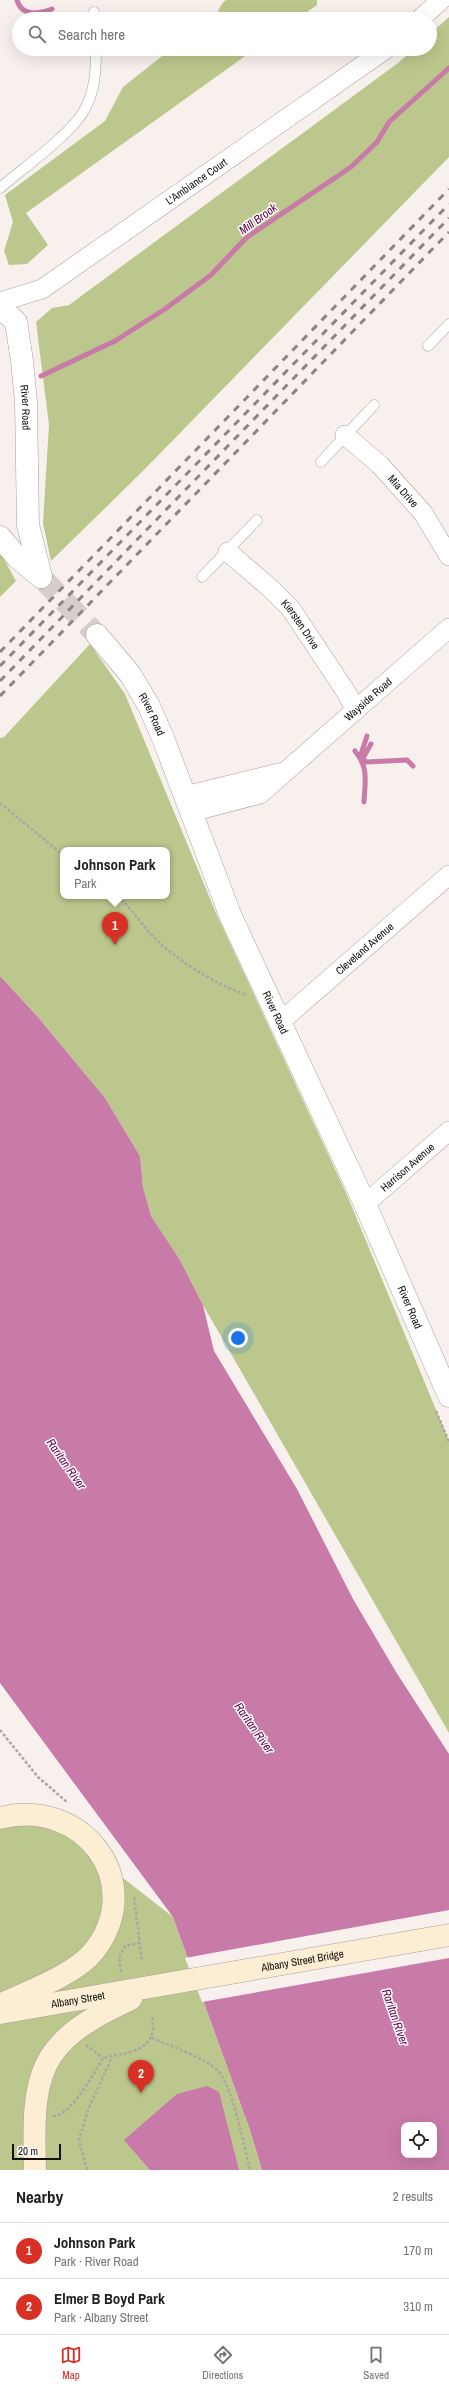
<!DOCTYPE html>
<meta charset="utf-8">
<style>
body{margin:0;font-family:"Archivo Narrow",sans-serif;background:#f2f2f2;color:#202124}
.controls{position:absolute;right:12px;bottom:12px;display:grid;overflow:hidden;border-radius:8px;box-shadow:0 4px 16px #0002}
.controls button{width:36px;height:36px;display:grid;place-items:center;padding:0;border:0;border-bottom:1px solid #e0e0e0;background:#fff;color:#202124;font:20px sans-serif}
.scale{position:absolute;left:12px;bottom:10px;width:49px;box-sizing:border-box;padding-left:4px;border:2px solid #13100f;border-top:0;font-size:11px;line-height:14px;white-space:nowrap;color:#13100f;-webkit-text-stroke:3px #fff;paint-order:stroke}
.you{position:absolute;left:238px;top:1338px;width:14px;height:14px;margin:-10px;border:3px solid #fff;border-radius:50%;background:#1a73e8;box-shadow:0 0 0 6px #1a73e833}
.badge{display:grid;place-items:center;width:26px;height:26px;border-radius:50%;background:#d93025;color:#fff;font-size:13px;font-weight:700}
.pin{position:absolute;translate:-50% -33px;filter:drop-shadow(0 1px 2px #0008)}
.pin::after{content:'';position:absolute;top:21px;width:14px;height:12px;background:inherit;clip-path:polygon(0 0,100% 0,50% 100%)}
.popup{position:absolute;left:60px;top:847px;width:110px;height:52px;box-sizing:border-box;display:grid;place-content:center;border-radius:8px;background:#fff;filter:drop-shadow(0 1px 3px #0005);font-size:13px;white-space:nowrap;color:#757577}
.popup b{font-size:15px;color:#202124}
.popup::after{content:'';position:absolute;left:50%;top:100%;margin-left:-8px;border:8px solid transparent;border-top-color:#fff}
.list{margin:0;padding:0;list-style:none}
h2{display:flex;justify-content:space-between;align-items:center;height:52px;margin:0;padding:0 16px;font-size:17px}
h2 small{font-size:13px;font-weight:400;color:#757577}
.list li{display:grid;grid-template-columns:26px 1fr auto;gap:12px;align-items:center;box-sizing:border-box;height:56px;padding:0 16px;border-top:1px solid #e0e0e0}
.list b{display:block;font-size:15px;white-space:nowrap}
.list p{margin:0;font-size:13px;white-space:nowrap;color:#757577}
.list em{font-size:13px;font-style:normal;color:#757577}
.icon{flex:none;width:22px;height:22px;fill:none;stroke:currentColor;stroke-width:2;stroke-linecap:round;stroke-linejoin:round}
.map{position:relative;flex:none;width:449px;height:2170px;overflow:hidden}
.search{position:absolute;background:#fff;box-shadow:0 4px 16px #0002;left:12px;right:12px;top:12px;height:44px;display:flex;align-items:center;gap:10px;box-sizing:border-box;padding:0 14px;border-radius:22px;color:#757577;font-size:15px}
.sheet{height:164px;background:#fff}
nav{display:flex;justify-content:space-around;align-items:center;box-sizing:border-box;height:56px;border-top:1px solid #e0e0e0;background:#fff;font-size:11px;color:#757577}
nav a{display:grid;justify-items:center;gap:2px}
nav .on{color:#d93025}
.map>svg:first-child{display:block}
</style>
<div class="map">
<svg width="449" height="2170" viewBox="0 0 449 2170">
<rect width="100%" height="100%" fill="#f8f0ec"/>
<g fill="#bcc78d" fill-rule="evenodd">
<path d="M226 0H317V5L297 19H213C220 14 218 5 226 0Z"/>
<polygon points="449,17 449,157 143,471 51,561 43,523 49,425 36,322 52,308 69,305 398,63 414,49 430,49 430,34"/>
<polygon points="171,49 255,49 26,213 48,245 27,264 9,265 4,251 13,222 5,195 105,121 123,87"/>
<polygon points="0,552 16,581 0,597"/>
<path d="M90 644 125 694 216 913 347 1195 449 1441V1733L203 1305 180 1260 151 1216 143 1187 140 1156 105 1098 37 1016 0 976V738L4 737ZM63 850H167V896H63Z"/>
<polygon points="14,1824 46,1824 68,1835 173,1917 250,2130 262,2170 0,2170 0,1828"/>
</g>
<g fill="#c87aa8" fill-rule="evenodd">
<path d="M0 976 37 1016 105 1098 140 1156 143 1187 151 1216 180 1260 203 1305 214 1351 297 1489 353 1599 396 1672 449 1754V2170H262L250 2130 173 1917 0 1683ZM404 2125H434V2155H404Z"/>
<polygon points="207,2086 219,2092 239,2170 150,2170 124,2140 177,2094"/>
</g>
<polygon fill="#f8f0ec" points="449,1910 449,1958 202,2002 185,1958"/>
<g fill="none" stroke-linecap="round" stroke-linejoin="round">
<g stroke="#c87aa8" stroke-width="5">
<path d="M17 0C22 17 38 14 52 9"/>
<polyline points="41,376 115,341 165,309 211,275 246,238 351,167 377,142 389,122 449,68"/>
<path d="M355 751C369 768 365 781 364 802"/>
<polyline points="360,757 367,736"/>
<polyline points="360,757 363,758 371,744"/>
<polyline points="362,759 367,762 407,760 413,766"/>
</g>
<polyline stroke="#d6cecb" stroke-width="22" stroke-dasharray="22 11" stroke-linecap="butt" points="41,577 97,635"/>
<defs>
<g id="service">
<polyline points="94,12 94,19"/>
<path d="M0 188C24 167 71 135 85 109 95 91 96 69 96 49"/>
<polyline points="428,346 449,324"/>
<polyline points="321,462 374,405"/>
<polyline points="202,577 257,520"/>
</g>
<g id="minor">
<polyline points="420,19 441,0"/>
<path id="s1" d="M0 302 42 289 386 49"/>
<path id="s2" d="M345 435 380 465 423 513 449 556"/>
<path id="s3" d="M228 552 270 588 291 609 348 695 355 711"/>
<polyline points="185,796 283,772"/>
<path id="s4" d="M191 812 260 794 449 628"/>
<path id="s5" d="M280 1022 449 875"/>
<path id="s6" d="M365 1204 449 1131"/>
</g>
<g id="tertiary">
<path id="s7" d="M0 307 16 322 22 361 26 402 28 525 41 577"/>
<polyline points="0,537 17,557 41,577"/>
<path id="s8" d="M97 635 130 674 149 706 163 738 231 917 365 1204 449 1396"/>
</g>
<g id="secondary">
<path d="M0 1818C82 1796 148 1882 94 1951 75 1975 28 1991 0 2005"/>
<path id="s9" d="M0 2013 449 1935"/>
<path d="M35 2170C32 2072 37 2042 131 1999"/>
</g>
</defs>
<use href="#service" stroke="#a8a09d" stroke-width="11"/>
<use href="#minor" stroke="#a8a09d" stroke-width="20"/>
<use href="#tertiary" stroke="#a8a09d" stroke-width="23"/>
<use href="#secondary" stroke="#a8a09d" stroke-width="23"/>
<g stroke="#aca5a2" stroke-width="2.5" stroke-dasharray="3 2" stroke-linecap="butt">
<polyline points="0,803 63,855"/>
<path d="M118 896C134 911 146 932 163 946 187 966 217 985 247 995"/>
<polyline points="436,1411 449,1442"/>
<polyline points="0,1730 38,1777 68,1803"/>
<polyline points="134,1897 142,1961"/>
<polyline points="121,1972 119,1958 125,1946 139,1943"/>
<path d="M152 2038C170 2046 204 2057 218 2071 233 2087 244 2146 250 2170"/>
<polyline points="86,2045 103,2058"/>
<path d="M53 2116C71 2116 94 2073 103 2058 130 2052 159 2051 152 2016"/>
<polyline points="87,2170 79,2140 88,2110 112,2057"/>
</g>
<use href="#service" stroke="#fff" stroke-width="10"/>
<use href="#minor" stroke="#fff" stroke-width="19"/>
<use href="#tertiary" stroke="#fff" stroke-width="22"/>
<use href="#secondary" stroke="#fbeed3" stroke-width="22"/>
<g stroke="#8b8583" stroke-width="3" stroke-dasharray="7 7" stroke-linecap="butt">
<polyline points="0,652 449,189"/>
<polyline points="0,666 449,204"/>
<polyline points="0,681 449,218"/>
<polyline points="0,696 449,232"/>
</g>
</g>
<g text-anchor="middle" stroke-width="3" stroke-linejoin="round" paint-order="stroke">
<g font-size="11" fill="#13100f" stroke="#fff">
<text dy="4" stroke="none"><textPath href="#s1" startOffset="232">L'Ambiance Court</textPath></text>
<text dy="4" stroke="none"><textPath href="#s7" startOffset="108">River Road</textPath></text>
<text dy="4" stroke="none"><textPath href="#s2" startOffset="81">Mia Drive</textPath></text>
<text dy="4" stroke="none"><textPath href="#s3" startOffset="103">Kiersten Drive</textPath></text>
<text dy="4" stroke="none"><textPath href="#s4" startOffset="215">Wayside Road</textPath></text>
<text dy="4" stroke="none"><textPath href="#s8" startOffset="97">River Road</textPath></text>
<text dy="4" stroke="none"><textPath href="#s5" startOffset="112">Cleveland Avenue</textPath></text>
<text dy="4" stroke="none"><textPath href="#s8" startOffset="420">River Road</textPath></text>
<text dy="4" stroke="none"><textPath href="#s6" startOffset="56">Harrison Avenue</textPath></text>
<text dy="4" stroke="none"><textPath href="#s8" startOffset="744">River Road</textPath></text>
<text dy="4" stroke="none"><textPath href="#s9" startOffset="307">Albany Street Bridge</textPath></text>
<text dy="4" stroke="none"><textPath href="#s9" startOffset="79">Albany Street</textPath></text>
</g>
<g font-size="12" font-style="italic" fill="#630047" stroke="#fff">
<text transform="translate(258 219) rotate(-36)" y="4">Mill Brook</text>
<text transform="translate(66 1464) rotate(55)" y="4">Raritan River</text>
<text transform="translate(254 1728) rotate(55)" y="4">Raritan River</text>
<text transform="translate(395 2017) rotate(71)" y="4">Raritan River</text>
</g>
</g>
</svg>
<div class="controls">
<button><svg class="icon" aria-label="locate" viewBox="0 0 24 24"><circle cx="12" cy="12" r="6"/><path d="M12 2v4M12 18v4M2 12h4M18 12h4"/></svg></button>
</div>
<div class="scale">20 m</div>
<div class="you"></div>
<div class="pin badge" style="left:115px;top:945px">1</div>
<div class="popup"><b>Johnson Park</b>Park</div>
<div class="pin badge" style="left:141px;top:2093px">2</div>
<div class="search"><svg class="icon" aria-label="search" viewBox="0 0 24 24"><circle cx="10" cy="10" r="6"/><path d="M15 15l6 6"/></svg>Search here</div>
</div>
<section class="sheet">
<h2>Nearby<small>2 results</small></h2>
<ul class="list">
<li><span class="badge">1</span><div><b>Johnson Park</b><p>Park · River Road</p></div><em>170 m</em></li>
<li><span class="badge">2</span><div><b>Elmer B Boyd Park</b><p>Park · Albany Street</p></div><em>310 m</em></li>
</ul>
</section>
<nav>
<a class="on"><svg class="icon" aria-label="map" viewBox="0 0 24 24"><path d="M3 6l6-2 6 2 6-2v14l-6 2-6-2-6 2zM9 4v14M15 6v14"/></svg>Map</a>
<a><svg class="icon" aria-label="directions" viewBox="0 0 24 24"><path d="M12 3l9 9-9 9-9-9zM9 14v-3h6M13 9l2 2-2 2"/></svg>Directions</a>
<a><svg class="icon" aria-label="saved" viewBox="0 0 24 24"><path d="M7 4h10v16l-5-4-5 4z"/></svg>Saved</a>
</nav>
